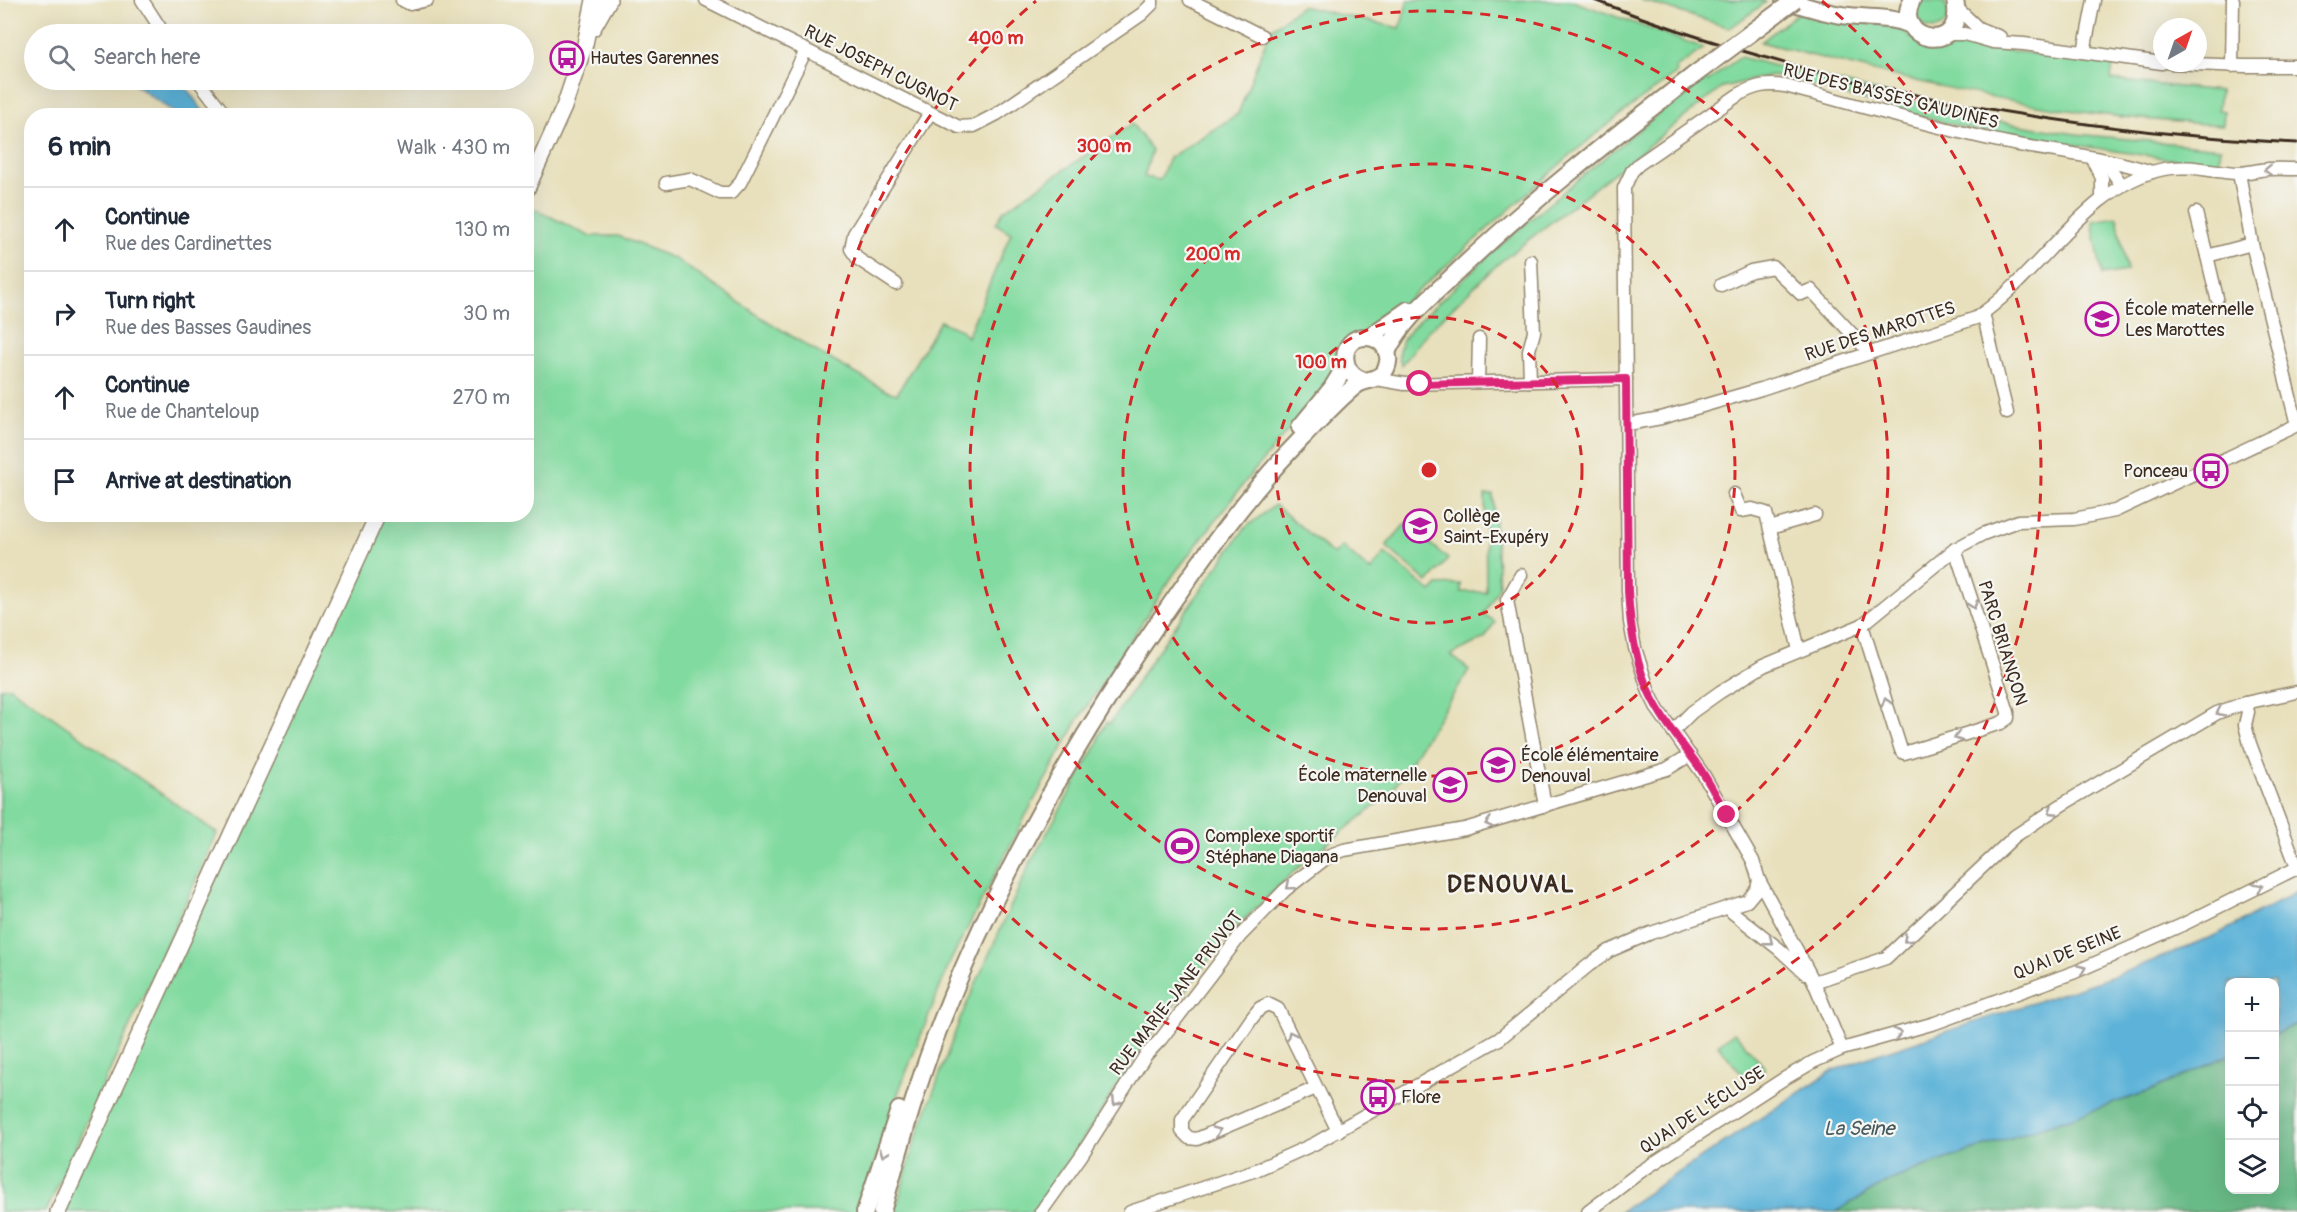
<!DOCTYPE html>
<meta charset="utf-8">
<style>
body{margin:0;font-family:Pangolin,sans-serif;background:#f6f6f7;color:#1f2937}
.controls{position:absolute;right:18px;bottom:18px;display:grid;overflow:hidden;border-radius:12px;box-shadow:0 6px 24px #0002}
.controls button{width:54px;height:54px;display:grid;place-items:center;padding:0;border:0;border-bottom:2px solid #e0e1e3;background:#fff;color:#1f2937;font:30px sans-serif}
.compass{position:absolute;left:2153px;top:18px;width:54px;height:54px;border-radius:50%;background:#fff;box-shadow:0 6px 24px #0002;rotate:40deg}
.stop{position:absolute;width:18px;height:18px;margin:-14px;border:4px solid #db2777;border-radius:50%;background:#fff}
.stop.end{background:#db2777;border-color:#fff;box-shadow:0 2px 6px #0008}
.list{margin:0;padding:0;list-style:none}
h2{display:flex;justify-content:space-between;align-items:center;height:78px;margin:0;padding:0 24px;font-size:26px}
h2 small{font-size:20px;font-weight:400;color:#747a83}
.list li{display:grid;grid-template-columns:39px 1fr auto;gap:18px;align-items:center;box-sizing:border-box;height:84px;padding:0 24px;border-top:2px solid #e0e1e3}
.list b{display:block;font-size:22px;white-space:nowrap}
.list p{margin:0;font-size:20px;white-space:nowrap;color:#747a83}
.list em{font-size:20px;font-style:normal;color:#747a83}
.icon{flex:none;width:33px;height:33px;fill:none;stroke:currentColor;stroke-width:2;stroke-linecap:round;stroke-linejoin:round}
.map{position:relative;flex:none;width:2297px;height:1212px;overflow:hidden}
.search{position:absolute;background:#fff;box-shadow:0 6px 24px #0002;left:24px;top:24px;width:510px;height:66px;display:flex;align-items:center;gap:15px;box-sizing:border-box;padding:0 21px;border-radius:33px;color:#747a83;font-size:22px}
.panel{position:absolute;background:#fff;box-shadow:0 6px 24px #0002;left:24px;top:108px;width:510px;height:414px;border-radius:24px}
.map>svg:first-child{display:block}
</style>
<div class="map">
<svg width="2297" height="1212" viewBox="0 0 2297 1212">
<rect width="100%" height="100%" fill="#f6f6f2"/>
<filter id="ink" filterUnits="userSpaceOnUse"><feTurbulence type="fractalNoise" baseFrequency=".0167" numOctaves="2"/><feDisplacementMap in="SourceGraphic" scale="12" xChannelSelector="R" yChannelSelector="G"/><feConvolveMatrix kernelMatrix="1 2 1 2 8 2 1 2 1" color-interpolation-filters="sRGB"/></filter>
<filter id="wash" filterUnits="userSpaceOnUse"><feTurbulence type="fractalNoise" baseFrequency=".008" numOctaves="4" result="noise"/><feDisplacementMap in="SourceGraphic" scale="24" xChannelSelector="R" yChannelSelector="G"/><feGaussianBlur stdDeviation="1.35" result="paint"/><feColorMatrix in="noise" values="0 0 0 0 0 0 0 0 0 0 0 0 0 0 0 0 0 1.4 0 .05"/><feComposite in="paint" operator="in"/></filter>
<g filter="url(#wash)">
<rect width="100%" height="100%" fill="#e8e0bc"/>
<g fill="#81da9f" stroke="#5e825e" stroke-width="1.5">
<polygon points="1408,0 1570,0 1704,48 1676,68 1677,73 1621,114 1567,158 1392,314 1337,359 1333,377 1249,477 1174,574 1078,720 1025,817 951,960 900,1088 858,1212 58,1212 378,515 526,514 527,205 589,236 618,236 675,259 764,319 819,353 885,390 897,394 940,321 961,330 967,337 1011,233 996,224 1003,211 1132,124 1152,150 1144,177 1160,180 1169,158 1238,114 1270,30 1301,6 1400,28"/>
<polygon points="1641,0 1759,0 1766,2 1730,28"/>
<path d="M1920 0 1944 2C1957 22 1937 39 1917 21L1916 6Z"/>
<path d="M1802 10 1882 25 1902 30 1918 42 1930 46 1963 39 1989 48 2011 51 2113 64 2111 80 2220 91 2218 110 2224 111 2223 125C2187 123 2150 120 2114 116 1994 102 1876 73 1761 42Z"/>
<path d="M1740 57 1989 120 2076 134 2221 148 2218 165 2203 164 1968 129 1772 75 1723 87 1499 263 1429 330 1402 365C1397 357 1398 349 1403 340 1411 326 1425 315 1437 304 1456 286 1474 268 1494 251 1563 191 1632 133 1705 78L1708 81Z"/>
<polygon points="2117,217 2127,271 2102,275 2092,221"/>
<polygon points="1485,495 1493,495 1499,587 1484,614 1495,622 1485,638 1451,655 1469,670 1390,794 1304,862 1226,937 1143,1046 1082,1141 1032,1212 895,1212 914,1145 960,1019 1031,861 1098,743 1099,736 1107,722 1110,724 1152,659 1245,528 1275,505 1334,555 1342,546 1370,571 1385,553 1431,592 1438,585 1461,584 1461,592 1486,592"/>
<polygon points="1406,523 1448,559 1428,583 1386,546"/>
<polygon points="10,687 217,833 46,1212 0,1212 0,688"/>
<polygon points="1734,1032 1765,1068 1748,1082 1718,1045"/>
</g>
<polygon fill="#68ba86" stroke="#527252" stroke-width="1.5" points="2297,1024 2297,1212 1835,1212 1889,1181 1923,1167 2147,1092 2229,1055 2230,1190 2274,1190 2275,1034"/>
<g fill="#5cb2d8" stroke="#4c6e7b" stroke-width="1.5">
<polygon points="128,80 180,80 206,115 178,115"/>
<polygon points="2297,892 2297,1024 2275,1034 2274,982 2230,982 2229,1055 2147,1092 1923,1167 1889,1181 1835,1212 1619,1212 1830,1072 1872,1056 2120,974 2218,934"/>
</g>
</g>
<g filter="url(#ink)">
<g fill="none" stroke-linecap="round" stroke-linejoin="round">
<defs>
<g id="minor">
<polyline points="142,0 164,34"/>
<polyline points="402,0 410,4 427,0"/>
<polyline points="706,0 959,127 974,126 997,114 1142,14 1152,4 1152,0"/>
<polyline points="1190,0 1262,36"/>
<polyline points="1957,8 1978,28 2000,37"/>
<polyline points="1947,34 1965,34 1993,42 2024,44 2162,63"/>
<polyline points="2084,52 2094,0"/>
<polyline points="2170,63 2244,66 2297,66"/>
<polyline points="2232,66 2233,0"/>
<polyline points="198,80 226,116"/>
<polyline points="2094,162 2102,178 2102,198"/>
<polyline points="2097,163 2110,168 2121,184"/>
<polyline points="2239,173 2252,244 2297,425"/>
<polyline points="666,183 690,179 720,193 731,193 740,183 806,50"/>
<polyline points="2196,213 2207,256"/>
<polyline points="896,284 858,259 851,249 854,234 930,113"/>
<polyline points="1721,285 1751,271 1773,267 1801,294 1811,290 1869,352"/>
<polyline points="2217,298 2207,256 2252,244"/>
<polyline points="1983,313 2007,413"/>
<polyline points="1376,379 1405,384 1626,379"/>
<polyline points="1530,381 1529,350 1534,332 1531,261"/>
<polyline points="1478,382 1479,339"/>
<path d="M1628 424 1661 418 1761 389 1976 318C2040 275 2087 184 2164 169 2189 164 2213 172 2237 173 2245 173 2253 171 2260 170 2272 168 2285 169 2297 169"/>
<polyline points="1734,494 1741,511 1752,509 1766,513 1799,650"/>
<polyline points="1770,528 1815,515"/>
<polyline points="1521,575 1507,600 1545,806"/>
<polyline points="1862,625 1901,750 1904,753 2001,723 2008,718 2008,712 1955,549"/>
<polyline points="2245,703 2248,712 2245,725 2250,744 2297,867"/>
<polyline points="1673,731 1692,712 1720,692 1763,666 1862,625 1955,549 1983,534 2018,521 2074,519 2115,511 2297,425"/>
<polyline points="1730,907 1732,912 1779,949 1805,973"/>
<polyline points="1814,982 1886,958 2015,836 2063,804 2217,713 2245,703 2297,692"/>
<path d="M1842 1049 1814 982 1759 880 1753 861 1703 774 1658 710 1649 692 1635 648 1630 622 1628 591 1624 188 1632 171 1639 164 1738 95C1754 86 1766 83 1785 86 1857 105 1930 126 2003 142 2053 152 2103 156 2152 172"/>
<polyline points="1316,1088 1197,1139 1189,1138 1182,1131 1182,1120 1252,1018 1260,1008 1268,1004 1278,1009 1338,1131"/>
<polyline points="1041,1212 1081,1156 1145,1056 1161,1039 1240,936 1285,890 1330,855 1344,850 1465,829 1667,769 1690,755"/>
<polyline points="1130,1212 1256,1170 1314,1144 1499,1039 1589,965 1609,951 1651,933 1747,901 1757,889 1759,880"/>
<polyline points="1588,1212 1640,1172 1782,1080 1813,1062 1842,1049 1935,1023 2075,972 2182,925 2297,868"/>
</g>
<g id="tertiary">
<polyline points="593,28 609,0"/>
<polyline points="526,191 564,107 585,44 594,0"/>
<polyline points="58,1212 378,514"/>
</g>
<g id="secondary">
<path d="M1784 0C1805 6 1827 14 1849 16 1871 19 1890 16 1911 25"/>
<path d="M1912 0C1890 41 1967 59 1955 0"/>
<polyline points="1369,337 1408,310"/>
<path d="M1387 352C1401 321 1431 297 1456 273 1531 201 1612 138 1694 75"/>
<polyline points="1300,427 1332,388 1346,365"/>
<polyline points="865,1212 899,1110"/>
<path d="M882 1212C900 1147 917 1083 942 1020 997 879 1078 738 1164 614 1206 553 1250 491 1302 438 1317 423 1342 395 1358 384 1366 379 1376 381 1383 373 1395 359 1385 337 1366 337 1339 337 1338 375 1365 381"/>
</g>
</defs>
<use href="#minor" stroke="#92856d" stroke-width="15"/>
<use href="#tertiary" stroke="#92856d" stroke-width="18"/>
<use href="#secondary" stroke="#92856d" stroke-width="20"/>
<use href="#minor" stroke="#fff" stroke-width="12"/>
<use href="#tertiary" stroke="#fff" stroke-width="15"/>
<use href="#secondary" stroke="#fff" stroke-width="16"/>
<path stroke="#3b2a1e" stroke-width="3" d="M1594 0C1818 87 2057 131 2297 143"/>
<defs>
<polyline id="secondary-bridge" points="1694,75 1795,0"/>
</defs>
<use href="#secondary-bridge" stroke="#92856d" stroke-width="20" stroke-linecap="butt"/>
<use href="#secondary-bridge" stroke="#fff" stroke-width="16"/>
</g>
<defs><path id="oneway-chevron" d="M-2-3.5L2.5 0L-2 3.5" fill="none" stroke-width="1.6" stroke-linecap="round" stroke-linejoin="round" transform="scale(1.5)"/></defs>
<g stroke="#a79f9a">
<use href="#oneway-chevron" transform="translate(2268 170) rotate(178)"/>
<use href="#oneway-chevron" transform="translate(1973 605) rotate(72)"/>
<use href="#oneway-chevron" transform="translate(1886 702) rotate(-107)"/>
<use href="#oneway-chevron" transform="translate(2220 712) rotate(156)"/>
<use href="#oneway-chevron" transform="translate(1958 737) rotate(162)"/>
<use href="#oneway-chevron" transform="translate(2052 811) rotate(147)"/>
<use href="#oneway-chevron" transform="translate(1489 823) rotate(165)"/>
<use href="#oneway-chevron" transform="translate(1290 886) rotate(140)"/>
<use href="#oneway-chevron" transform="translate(2259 887) rotate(-26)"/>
<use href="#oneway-chevron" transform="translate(1907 939) rotate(137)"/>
<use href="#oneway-chevron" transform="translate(1769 941) rotate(38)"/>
<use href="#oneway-chevron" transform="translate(2082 969) rotate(-23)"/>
<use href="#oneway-chevron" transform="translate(1898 1033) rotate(-16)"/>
<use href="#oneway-chevron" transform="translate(1291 1035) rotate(-116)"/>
<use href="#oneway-chevron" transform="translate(1116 1102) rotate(122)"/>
<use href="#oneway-chevron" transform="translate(1217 1131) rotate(-23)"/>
<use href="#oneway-chevron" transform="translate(884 1153) rotate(110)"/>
</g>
</g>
<g fill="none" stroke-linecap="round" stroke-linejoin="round" filter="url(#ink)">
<path stroke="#db2777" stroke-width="8" d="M1420 384 1626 379 1628 591C1630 626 1635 663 1650 694 1663 721 1682 743 1699 767 1709 782 1718 799 1727 815"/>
</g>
<g fill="none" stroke="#d62828" stroke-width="3" stroke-dasharray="10 8">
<circle cx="1429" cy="470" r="153"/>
<circle cx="1429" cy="470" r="306"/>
<circle cx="1429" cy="470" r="459"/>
<path d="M1822 1A612 612 0 1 1 1036 1"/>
</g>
<defs>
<symbol id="bus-ring" viewBox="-11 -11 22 22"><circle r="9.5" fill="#f6f6f2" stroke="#b5179e" stroke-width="1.5"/><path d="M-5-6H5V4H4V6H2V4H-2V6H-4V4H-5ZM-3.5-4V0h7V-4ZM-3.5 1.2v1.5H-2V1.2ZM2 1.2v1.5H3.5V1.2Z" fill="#b5179e"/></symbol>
<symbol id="school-ring" viewBox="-11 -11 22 22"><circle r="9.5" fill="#f6f6f2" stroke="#b5179e" stroke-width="1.5"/><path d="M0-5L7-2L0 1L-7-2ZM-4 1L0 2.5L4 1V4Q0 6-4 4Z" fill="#b5179e"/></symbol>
<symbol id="stadium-ring" viewBox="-11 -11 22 22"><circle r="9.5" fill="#f6f6f2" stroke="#b5179e" stroke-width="1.5"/><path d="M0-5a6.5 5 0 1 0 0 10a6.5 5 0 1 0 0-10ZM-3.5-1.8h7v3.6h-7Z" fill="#b5179e"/></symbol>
</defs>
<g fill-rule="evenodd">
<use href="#bus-ring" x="548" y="39" width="38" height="38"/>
<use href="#school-ring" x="2083" y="300" width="38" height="38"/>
<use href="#bus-ring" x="2192" y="452" width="38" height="38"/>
<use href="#school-ring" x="1401" y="507" width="38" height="38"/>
<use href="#school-ring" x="1479" y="746" width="38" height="38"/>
<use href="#school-ring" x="1431" y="766" width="38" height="38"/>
<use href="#stadium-ring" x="1163" y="827" width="38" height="38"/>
<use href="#bus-ring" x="1359" y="1078" width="38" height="38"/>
</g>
<g text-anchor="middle" stroke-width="4.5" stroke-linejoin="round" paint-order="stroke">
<g font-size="18" fill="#3b2a1e" stroke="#f6f6f2" text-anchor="start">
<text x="590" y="64">Hautes Garennes</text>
<text x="2125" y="315">École maternelle<tspan x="2125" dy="21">Les Marottes</tspan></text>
<text x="2188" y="477" text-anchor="end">Ponceau</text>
<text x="1443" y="522">Collège<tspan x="1443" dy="21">Saint-Exupéry</tspan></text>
<text x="1521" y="761">École élémentaire<tspan x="1521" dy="21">Denouval</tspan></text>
<text x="1427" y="781" text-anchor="end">École maternelle<tspan x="1427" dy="21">Denouval</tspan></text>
<text x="1205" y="842">Complexe sportif<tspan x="1205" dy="21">Stéphane Diagana</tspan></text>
<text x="1401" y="1103">Flore</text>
</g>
<g font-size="18" fill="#3b2a1e" stroke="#f6f6f2">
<text transform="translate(881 68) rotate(27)" y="6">RUE JOSEPH CUGNOT</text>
<text transform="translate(1891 96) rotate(14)" y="6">RUE DES BASSES GAUDINES</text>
<text transform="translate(1880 331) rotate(-18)" y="6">RUE DES MAROTTES</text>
<text transform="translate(2003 643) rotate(73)" y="6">PARC BRIANÇON</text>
<text transform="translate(2067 953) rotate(-22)" y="6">QUAI DE SEINE</text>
<text transform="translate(1176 993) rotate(-52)" y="6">RUE MARIE-JANE PRUVOT</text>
<text transform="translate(1702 1110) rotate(-33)" y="6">QUAI DE L'ÉCLUSE</text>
</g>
<g font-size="20" font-style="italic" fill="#475a5f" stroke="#f6f6f2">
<text x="1859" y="1135">La Seine</text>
</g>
<g font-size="24" font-weight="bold" letter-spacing="1.5" fill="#3b2a1e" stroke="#f6f6f2">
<text x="1511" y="892">DENOUVAL</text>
</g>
</g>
<circle cx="1429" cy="470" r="9" fill="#d62828" stroke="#f6f6f2" stroke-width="3"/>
<g font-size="18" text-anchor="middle" font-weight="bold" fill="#d62828" stroke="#f6f6f2" stroke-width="4.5" stroke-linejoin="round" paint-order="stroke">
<text x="996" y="44">400 m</text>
<text x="1104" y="152">300 m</text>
<text x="1213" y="260">200 m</text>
<text x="1321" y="368">100 m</text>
</g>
</svg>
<div class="controls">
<button>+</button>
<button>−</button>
<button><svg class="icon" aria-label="locate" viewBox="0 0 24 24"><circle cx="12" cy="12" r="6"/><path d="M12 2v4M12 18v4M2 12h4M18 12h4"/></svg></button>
<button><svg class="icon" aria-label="layers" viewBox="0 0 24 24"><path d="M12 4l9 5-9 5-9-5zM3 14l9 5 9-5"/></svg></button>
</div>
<svg class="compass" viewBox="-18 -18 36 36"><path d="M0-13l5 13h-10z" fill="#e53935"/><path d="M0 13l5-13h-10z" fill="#747a83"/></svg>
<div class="stop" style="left:1420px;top:384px"></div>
<div class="stop end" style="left:1727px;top:815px"></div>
<div class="search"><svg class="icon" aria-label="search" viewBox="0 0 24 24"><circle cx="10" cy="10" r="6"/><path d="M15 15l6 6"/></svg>Search here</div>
<section class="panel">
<h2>6 min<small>Walk · 430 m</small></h2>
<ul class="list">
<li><svg class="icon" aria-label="ahead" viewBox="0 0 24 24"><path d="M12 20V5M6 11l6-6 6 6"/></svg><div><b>Continue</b><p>Rue des Cardinettes</p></div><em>130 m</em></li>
<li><svg class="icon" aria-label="right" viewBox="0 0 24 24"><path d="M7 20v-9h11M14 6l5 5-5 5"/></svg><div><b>Turn right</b><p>Rue des Basses Gaudines</p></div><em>30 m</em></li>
<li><svg class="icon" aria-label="ahead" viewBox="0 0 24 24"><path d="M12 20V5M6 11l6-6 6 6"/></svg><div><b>Continue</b><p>Rue de Chanteloup</p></div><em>270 m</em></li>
<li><svg class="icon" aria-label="arrive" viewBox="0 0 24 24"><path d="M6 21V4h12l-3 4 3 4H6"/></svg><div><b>Arrive at destination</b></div></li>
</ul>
</section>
</div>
